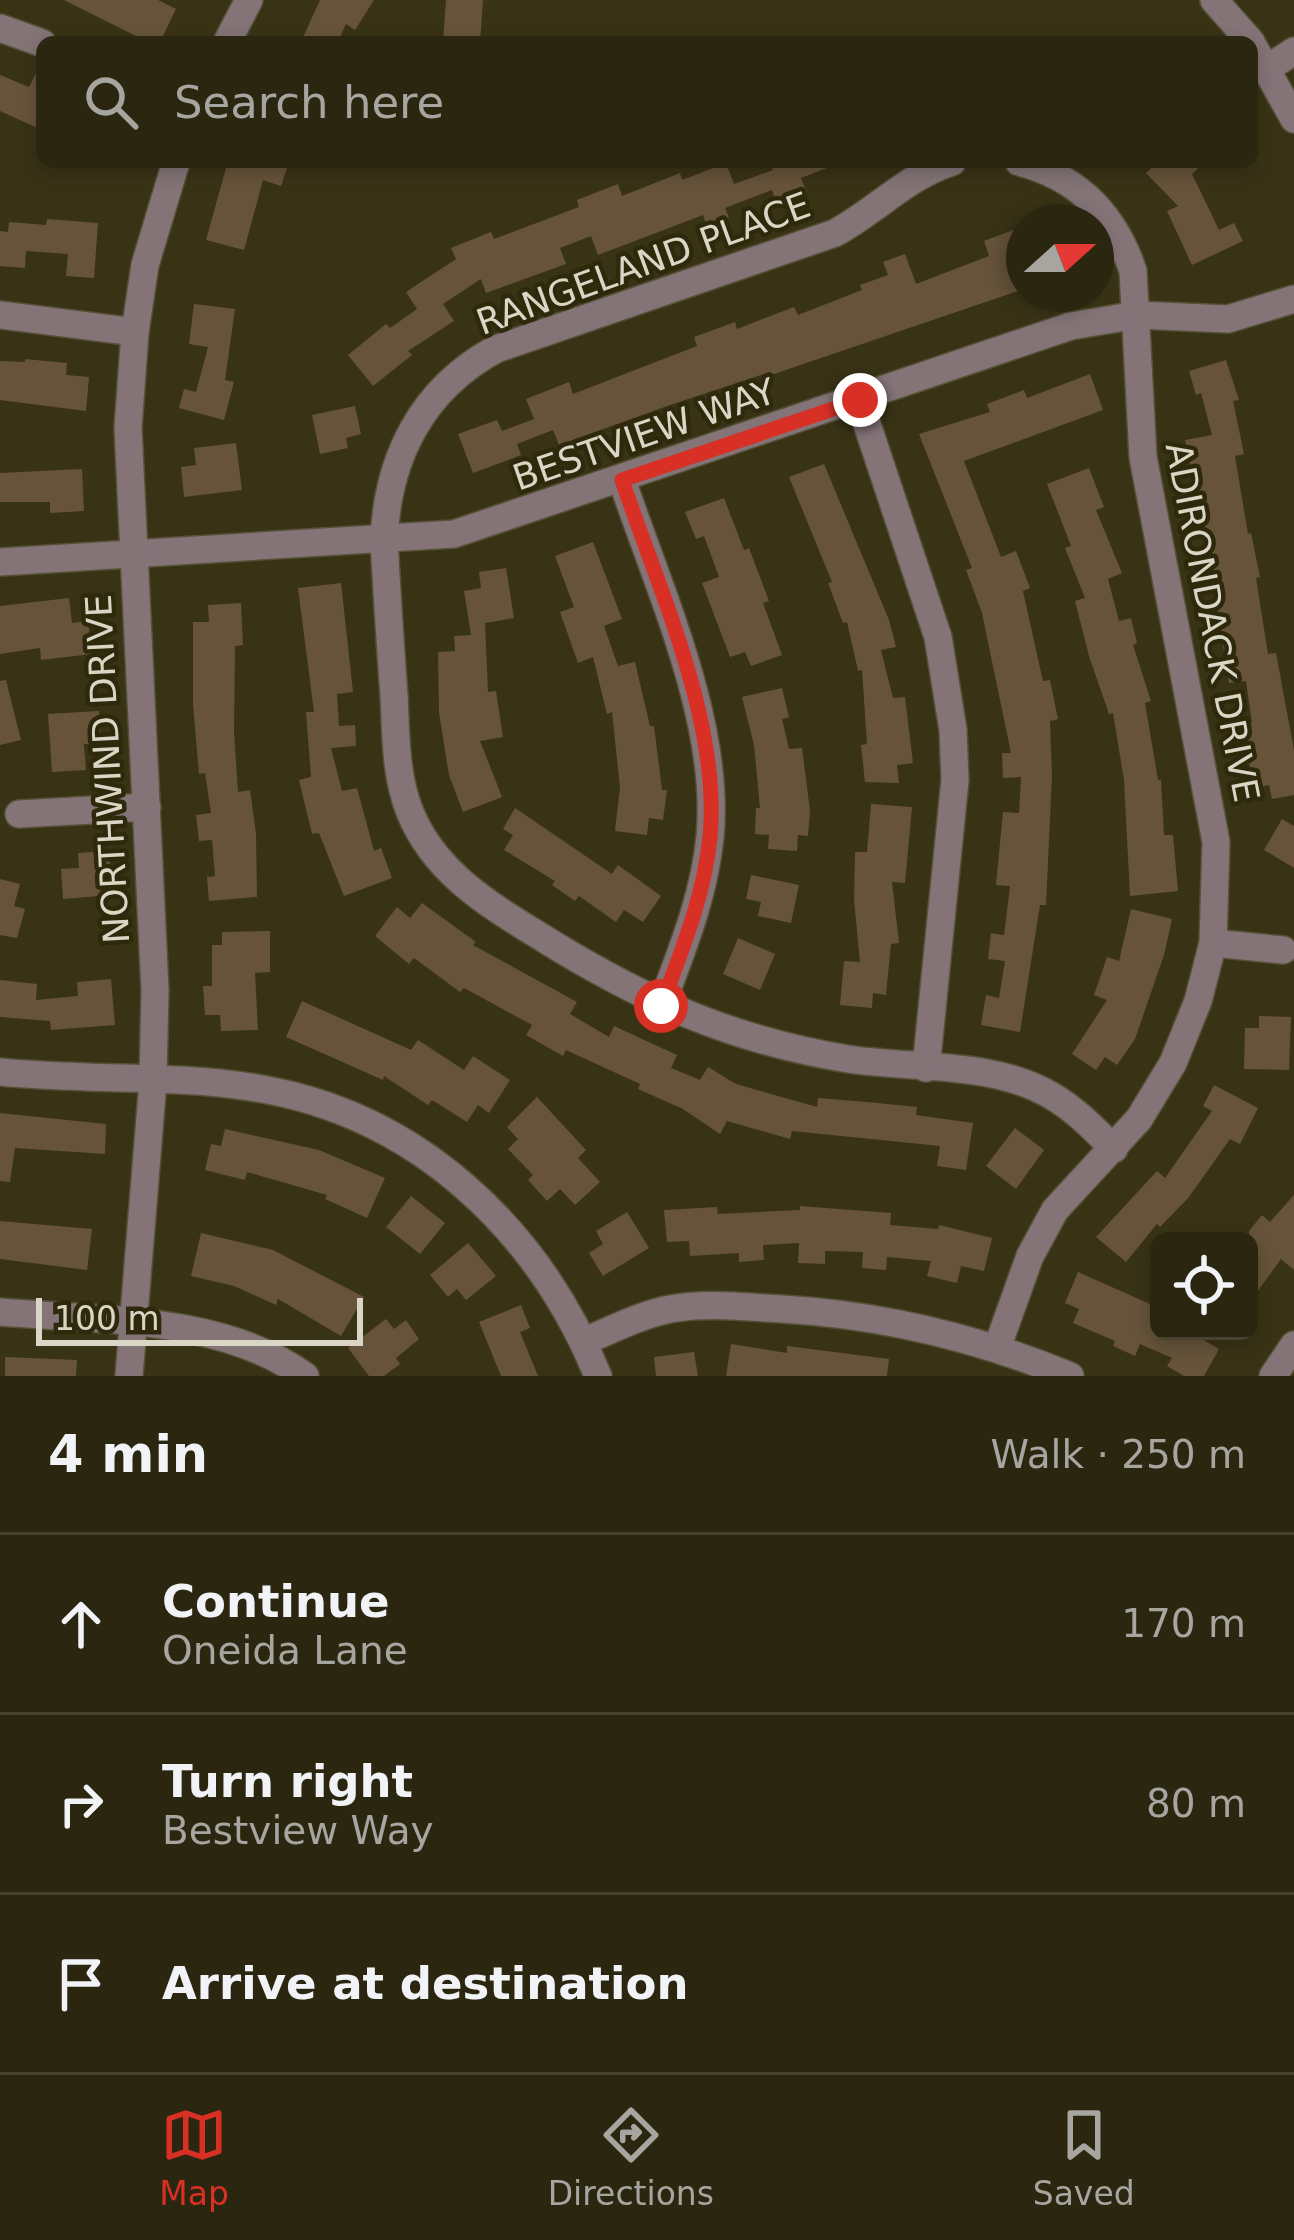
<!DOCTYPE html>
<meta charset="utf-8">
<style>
body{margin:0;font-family:"DejaVu Sans",sans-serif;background:#332e19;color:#f1f3f6}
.controls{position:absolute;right:36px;bottom:36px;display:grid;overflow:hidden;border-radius:18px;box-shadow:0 6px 18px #0003}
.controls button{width:108px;height:108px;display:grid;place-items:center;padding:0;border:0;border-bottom:3px solid #474330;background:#2b2610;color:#f1f3f6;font:60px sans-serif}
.compass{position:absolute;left:1006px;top:204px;width:108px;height:108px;border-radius:50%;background:#2b2610;box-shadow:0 6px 18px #0003;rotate:69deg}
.scale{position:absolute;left:36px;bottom:30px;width:327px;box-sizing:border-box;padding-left:12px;border:6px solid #dad6c6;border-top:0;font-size:33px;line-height:42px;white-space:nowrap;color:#dad6c6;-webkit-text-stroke:9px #2f290c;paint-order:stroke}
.stop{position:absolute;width:36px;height:36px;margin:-27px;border:9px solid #d93025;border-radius:50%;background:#fff}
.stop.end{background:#d93025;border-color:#fff;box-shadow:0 3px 12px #0008}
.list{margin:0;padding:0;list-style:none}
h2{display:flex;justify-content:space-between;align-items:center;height:156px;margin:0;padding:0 48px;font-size:51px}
h2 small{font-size:39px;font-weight:400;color:#a6a59f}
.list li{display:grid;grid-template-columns:78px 1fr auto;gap:36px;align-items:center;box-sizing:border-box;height:180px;padding:0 48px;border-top:3px solid #474330}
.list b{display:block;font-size:45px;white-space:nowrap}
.list p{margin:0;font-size:39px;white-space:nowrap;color:#a6a59f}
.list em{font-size:39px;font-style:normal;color:#a6a59f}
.icon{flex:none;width:66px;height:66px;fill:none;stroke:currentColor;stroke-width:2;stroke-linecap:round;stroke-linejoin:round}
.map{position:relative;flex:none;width:1294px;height:1376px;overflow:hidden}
.search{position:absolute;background:#2b2610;box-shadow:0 6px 18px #0003;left:36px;right:36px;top:36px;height:132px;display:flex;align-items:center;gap:30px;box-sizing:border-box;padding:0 42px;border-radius:18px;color:#a6a59f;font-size:45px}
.sheet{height:696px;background:#2b2610}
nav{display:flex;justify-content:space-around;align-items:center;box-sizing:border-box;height:168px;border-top:3px solid #474330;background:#2b2610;font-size:33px;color:#a6a59f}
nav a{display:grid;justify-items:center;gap:6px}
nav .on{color:#d93025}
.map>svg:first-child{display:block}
</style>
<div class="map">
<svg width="1294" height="1376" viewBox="0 0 1294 1376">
<rect width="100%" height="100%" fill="#393316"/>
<g fill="#66533a">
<polygon points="64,0 158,0 176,9 160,42 148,42"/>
<polygon points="320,0 374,0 355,30 346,24 338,42 301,42"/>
<polygon points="446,0 483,0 480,42 443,42"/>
<polygon points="42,61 42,130 0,111 0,75 29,87"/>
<polygon points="219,162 289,162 281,186 263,180 244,250 206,240 226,168"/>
<polygon points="770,162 840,163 801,178 807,193 777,205 772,190 725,208 729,217 707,226 703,215 598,255 591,236 560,248 566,264 486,293 481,279 443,304 454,321 408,351 412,355 373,386 348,355 386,324 390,328 417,309 406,292 456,259 451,248 491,232 494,239 579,207 577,200 618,184 622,196 680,173 682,180 726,163 734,184 773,170"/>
<polygon points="1158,162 1205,162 1192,174 1219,230 1234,223 1243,241 1192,265 1167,211 1178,206 1146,173"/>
<polygon points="47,219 98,223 94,278 66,276 68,254 26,251 25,268 0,266 0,231 8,232 9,222 46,225"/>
<polygon points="1024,226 1024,289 771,375 770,372 670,405 559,445 553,430 517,444 521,455 473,473 458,434 497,420 502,431 534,419 526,399 569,382 573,394 697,346 694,337 735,322 737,329 794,307 798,315 862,290 860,285 888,275 883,262 905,254 916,284 989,256 984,241"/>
<polygon points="194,304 235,309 225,380 234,382 224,420 179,408 184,389 196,392 208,347 189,344"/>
<polygon points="25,359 67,363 66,375 89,377 86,411 0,400 0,361 25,362"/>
<polygon points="1226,360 1239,400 1233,401 1244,454 1235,456 1248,534 1251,533 1260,577 1256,578 1268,654 1276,653 1294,750 1294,795 1272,799 1269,785 1253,788 1243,725 1252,723 1246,681 1229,683 1194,464 1190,465 1185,440 1212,435 1201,393 1196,395 1189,371"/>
<polygon points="1090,374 1103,410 964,461 1001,557 1016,551 1030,588 1023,591 1043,681 1050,680 1058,719 1050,721 1052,776 1046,905 1040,905 1020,1032 981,1025 986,995 999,998 1005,961 988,959 991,933 1004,935 1010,886 996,885 1003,812 1019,813 1021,777 1003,778 1002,753 1011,753 982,613 966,570 972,568 919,434 990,412 987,404 1024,390 1027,398"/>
<polygon points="355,406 361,434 346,438 348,448 320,454 312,415"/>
<polygon points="236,443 242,490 184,497 181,467 196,465 194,448"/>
<polygon points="824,464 889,620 896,647 881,650 893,698 905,697 913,763 897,765 899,783 865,782 861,745 867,744 862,670 858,671 847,622 843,623 828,583 832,582 789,477"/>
<polygon points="1089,468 1104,507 1096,510 1122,573 1108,579 1119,621 1131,618 1137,643 1133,645 1151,701 1145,703 1158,780 1161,780 1164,835 1173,835 1178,891 1130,896 1124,780 1113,713 1109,714 1089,656 1075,601 1085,598 1065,548 1071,546 1047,484"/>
<polygon points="82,469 84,511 50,513 50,502 0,502 0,473"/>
<polygon points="724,498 744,550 749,548 769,601 763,603 782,655 751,666 745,652 730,657 702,583 719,577 704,536 696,539 685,512"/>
<polygon points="593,542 622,619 604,626 618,666 635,662 650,726 654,726 662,790 667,790 663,820 649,818 647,835 615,831 620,787 612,712 607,714 593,657 578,663 560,612 574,607 555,556"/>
<polygon points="506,568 514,618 485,623 488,692 496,691 503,737 480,741 502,797 463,812 449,775 439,713 438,652 455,651 454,636 471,635 464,591 481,588 479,572"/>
<polygon points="341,583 353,692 337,694 339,726 355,725 356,746 331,748 342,791 357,788 374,851 381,848 392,878 344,896 319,833 312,834 299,780 311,777 306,712 314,712 298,588"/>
<polygon points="69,598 72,623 88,621 92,654 41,660 40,648 0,654 0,606"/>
<polygon points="241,603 243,645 235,646 234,732 238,792 250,790 256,834 257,897 209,901 207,877 215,876 212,840 199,841 196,815 211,813 205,773 199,774 193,704 193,622 209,622 208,605"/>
<polygon points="6,680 21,740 0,745 0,681"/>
<polygon points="782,688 789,717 782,719 789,749 802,748 810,811 808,836 798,835 797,851 768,849 769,835 755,834 756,808 760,808 754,745 742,697"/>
<polygon points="99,711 101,743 84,744 86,770 52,772 48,714"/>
<polygon points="871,804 912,807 905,883 892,882 899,943 891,944 886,995 873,993 872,1008 840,1005 844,961 860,962 854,900 855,852 867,852"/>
<polygon points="515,808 612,874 618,865 661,896 643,922 624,910 616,922 579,896 575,901 552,885 555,881 504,850 513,835 503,829"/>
<polygon points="1282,819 1294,826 1294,868 1264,850"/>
<polygon points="109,851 112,895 63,899 61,869 79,868 78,853"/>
<polygon points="751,875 799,885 791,923 758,916 761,902 746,899"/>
<polygon points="0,879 20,884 14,906 25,909 17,938 0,935"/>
<polygon points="422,903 476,942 473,945 577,1002 570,1014 609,1037 614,1026 677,1055 671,1068 700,1080 708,1067 736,1084 817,1107 818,1098 867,1102 917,1107 916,1115 973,1123 966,1170 937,1166 940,1146 792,1131 790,1139 727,1121 720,1134 683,1109 638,1089 640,1084 566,1050 563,1056 526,1035 532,1025 464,988 460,992 414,958 409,964 375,936 397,907 410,918"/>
<polygon points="1131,909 1172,919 1164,955 1135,1039 1117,1065 1105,1057 1096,1070 1072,1054 1107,1000 1094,995 1107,957 1119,961"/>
<polygon points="270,931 270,972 255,973 258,1030 221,1031 220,1015 205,1015 203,986 212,986 212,945 222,945 222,932"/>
<polygon points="738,938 775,954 760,990 723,974"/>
<polygon points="111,979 115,1025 51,1030 50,1021 0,1017 0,980 37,984 36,1000 78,996 77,982"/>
<polygon points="302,1001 411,1050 418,1040 464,1070 473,1056 510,1080 489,1113 478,1105 467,1122 432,1100 428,1105 384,1076 383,1080 286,1037"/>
<polygon points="1259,1016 1291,1017 1289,1070 1244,1069 1245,1028 1259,1028"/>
<polygon points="1214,1085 1258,1108 1240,1144 1230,1139 1189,1197 1160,1227 1157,1224 1126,1262 1096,1237 1157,1171 1165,1178 1212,1111 1203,1106"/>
<polygon points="537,1097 586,1150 578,1158 600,1182 575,1205 560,1189 547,1201 528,1180 533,1175 508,1149 518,1139 507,1127"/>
<polygon points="0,1113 106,1124 105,1154 15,1148 10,1182 0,1181"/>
<polygon points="1015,1128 1044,1150 1016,1189 986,1166"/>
<polygon points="225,1129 319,1150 385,1178 367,1218 325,1199 327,1195 247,1172 245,1180 205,1170 211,1144 221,1146"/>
<polygon points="1294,1195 1294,1270 1281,1259 1249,1303 1249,1231 1262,1215 1270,1222"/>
<polygon points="411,1196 445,1223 420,1254 386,1227"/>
<polygon points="800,1206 891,1213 890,1225 938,1229 939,1225 992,1238 984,1271 961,1266 957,1283 927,1276 931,1261 887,1257 886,1270 862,1268 863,1252 825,1251 825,1264 798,1263 799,1243 763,1245 764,1260 739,1262 739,1253 690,1256 689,1241 667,1242 664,1210 717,1207 718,1214 800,1210"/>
<polygon points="627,1212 649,1248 603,1276 589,1253 603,1244 596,1231"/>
<polygon points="0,1221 92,1229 87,1270 0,1259"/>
<polygon points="201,1233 273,1250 364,1297 341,1336 278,1299 276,1305 234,1286 191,1276"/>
<polygon points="468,1243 496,1276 466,1300 457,1289 448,1297 430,1275"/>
<polygon points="1078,1272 1159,1308 1159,1331 1188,1331 1219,1349 1204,1376 1184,1376 1167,1366 1172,1358 1140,1344 1135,1356 1113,1346 1115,1341 1073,1323 1079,1309 1065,1303"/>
<polygon points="521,1305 530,1328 520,1332 538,1376 501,1376 479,1322"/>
<polygon points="386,1319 394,1329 406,1320 419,1339 396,1358 400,1364 384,1376 369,1376 348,1348"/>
<polygon points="731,1344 787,1353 787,1346 889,1359 887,1376 726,1376"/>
<polygon points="694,1352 698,1376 656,1376 654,1357"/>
<polygon points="5,1357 77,1360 76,1376 5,1376"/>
</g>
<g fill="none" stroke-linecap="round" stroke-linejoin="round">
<defs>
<g id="minor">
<polyline points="1214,0 1251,42"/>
<polyline points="0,28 42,43"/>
<polyline points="227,42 249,0"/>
<polyline points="1252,44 1294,119"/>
<polyline points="1268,68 1294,51"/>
<path d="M952 162C907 176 876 211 835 233L496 349C422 389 387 458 384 541 387 592 390 644 394 695 396 734 395 775 410 812 435 874 491 906 546 940 645 1001 732 1040 848 1059 913 1069 994 1061 1052 1096 1076 1110 1095 1130 1114 1149"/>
<polyline points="0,315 135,332"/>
<polyline points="859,400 938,637 953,730 955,780 926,1068"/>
<path d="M622 480C658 588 721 722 710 837 704 897 682 950 661 1006"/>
<polyline points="0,562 454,534 1071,326 1137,315 1228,319 1294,299"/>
<polyline points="19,814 147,807"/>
<polyline points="1213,943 1283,950"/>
<path d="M0 1072C85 1081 172 1074 256 1088 417 1114 538 1229 598 1376"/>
<path d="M0 1312C101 1321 220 1315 305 1376"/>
<path d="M583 1342C611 1330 640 1315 670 1309 706 1302 745 1307 782 1309 883 1315 976 1337 1070 1376"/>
<path d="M997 1348 1030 1256 1055 1210 1139 1119 1173 1063 1198 1001 1213 943 1216 842 1143 457 1133 271C1114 214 1078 177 1019 162"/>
<polyline points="129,1376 153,1081 155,990 128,428 135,332 145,265 176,162"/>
<polyline points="1273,1376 1294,1345"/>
</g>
</defs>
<use href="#minor" stroke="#565036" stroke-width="30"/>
<use href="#minor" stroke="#847478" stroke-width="27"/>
</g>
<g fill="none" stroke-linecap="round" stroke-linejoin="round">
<path stroke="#d93025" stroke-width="15" d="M661 1006C682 950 704 897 710 837 721 722 658 588 622 480L860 400"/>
</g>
<g text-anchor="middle" stroke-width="9" stroke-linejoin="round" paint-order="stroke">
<g font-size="36" fill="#dad6c6" stroke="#2f290c">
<text transform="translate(643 263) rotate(-20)" y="13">RANGELAND PLACE</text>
<text transform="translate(644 434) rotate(-19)" y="13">BESTVIEW WAY</text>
<text transform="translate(1213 622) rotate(79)" y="13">ADIRONDACK DRIVE</text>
<text transform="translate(107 769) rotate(-93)" y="13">NORTHWIND DRIVE</text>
</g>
</g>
</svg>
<div class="controls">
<button><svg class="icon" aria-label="locate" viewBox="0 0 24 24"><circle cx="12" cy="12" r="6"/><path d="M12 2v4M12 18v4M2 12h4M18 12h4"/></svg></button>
</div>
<svg class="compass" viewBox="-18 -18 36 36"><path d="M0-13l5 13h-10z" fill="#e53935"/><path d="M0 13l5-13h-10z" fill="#a6a59f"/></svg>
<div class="scale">100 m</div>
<div class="stop" style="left:661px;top:1006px"></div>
<div class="stop end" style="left:860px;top:400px"></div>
<div class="search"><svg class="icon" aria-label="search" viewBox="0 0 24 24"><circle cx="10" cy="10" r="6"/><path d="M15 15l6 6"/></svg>Search here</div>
</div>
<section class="sheet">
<h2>4 min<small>Walk · 250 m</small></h2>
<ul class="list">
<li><svg class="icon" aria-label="ahead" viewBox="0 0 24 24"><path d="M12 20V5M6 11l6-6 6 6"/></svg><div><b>Continue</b><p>Oneida Lane</p></div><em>170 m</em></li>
<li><svg class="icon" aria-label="right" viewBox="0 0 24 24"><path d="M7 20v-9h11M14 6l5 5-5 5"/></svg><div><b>Turn right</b><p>Bestview Way</p></div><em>80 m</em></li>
<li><svg class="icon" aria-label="arrive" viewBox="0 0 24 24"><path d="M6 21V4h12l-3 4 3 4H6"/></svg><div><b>Arrive at destination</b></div></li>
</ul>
</section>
<nav>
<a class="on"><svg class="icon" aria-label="map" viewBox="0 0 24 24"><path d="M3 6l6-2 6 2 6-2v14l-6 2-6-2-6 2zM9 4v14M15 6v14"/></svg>Map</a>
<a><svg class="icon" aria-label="directions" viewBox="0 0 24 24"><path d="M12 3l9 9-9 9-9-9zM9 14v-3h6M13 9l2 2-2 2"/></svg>Directions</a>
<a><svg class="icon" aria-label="saved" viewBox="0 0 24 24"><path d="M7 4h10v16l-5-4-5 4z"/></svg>Saved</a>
</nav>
